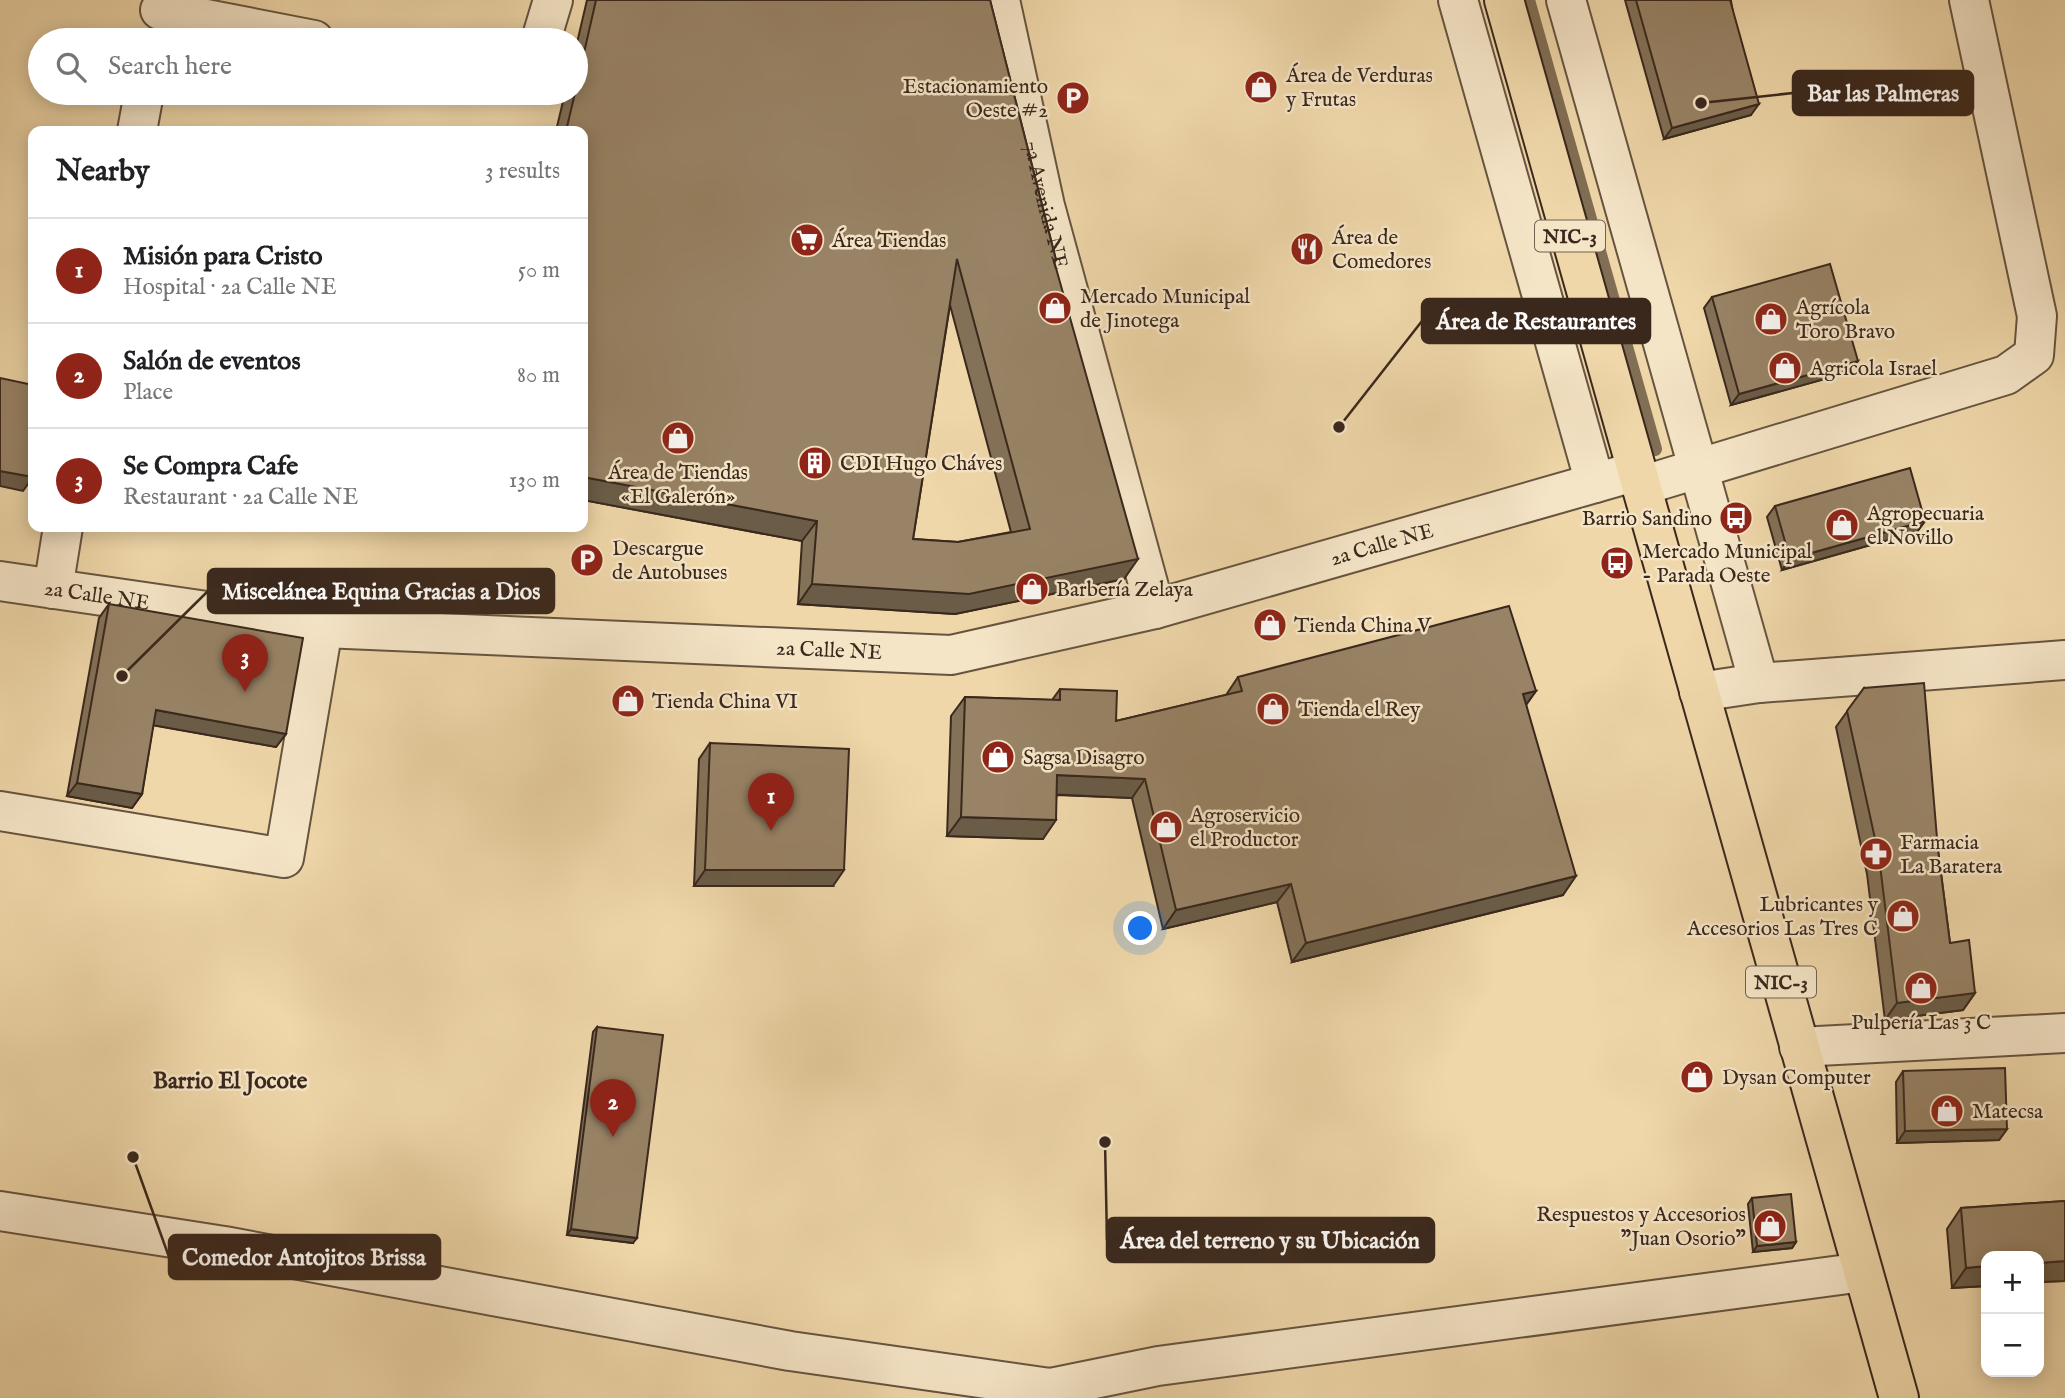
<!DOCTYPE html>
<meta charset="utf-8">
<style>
body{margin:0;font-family:"IM FELL English",serif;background:#f6f6f6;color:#202124}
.controls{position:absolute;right:21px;bottom:21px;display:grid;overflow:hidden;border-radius:14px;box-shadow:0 4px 18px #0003}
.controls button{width:63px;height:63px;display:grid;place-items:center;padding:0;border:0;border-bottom:2px solid #e0e0e0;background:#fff;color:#202124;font:35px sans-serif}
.you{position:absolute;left:1141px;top:929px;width:24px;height:24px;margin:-18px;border:5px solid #fff;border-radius:50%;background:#1a73e8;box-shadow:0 0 0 10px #1a73e833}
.badge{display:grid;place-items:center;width:46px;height:46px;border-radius:50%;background:#8f2418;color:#fff;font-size:23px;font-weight:700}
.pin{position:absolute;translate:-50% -58px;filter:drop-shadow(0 2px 4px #0008)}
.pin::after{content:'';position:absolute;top:37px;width:24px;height:21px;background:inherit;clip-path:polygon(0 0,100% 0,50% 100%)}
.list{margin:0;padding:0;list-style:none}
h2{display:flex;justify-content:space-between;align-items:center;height:91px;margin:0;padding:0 28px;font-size:30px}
h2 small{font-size:23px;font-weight:400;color:#757577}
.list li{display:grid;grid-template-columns:46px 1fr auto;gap:21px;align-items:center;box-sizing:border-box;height:105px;padding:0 28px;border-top:2px solid #e0e0e0}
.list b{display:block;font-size:26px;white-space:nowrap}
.list p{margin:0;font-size:23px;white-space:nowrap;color:#757577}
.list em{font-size:23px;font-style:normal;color:#757577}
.icon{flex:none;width:38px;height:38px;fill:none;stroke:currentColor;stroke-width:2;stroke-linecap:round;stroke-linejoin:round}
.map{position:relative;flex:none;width:2065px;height:1398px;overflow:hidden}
.search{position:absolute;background:#fff;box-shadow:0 4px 18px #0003;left:28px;top:28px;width:560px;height:77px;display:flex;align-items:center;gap:18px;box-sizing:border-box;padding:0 24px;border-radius:38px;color:#757577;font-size:26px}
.panel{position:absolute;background:#fff;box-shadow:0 4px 18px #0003;left:28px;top:126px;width:560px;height:406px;border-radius:14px}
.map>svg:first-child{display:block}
</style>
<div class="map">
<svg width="2065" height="1398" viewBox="0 0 2065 1398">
<rect width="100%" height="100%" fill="#efd7a9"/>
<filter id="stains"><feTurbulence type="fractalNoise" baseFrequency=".00286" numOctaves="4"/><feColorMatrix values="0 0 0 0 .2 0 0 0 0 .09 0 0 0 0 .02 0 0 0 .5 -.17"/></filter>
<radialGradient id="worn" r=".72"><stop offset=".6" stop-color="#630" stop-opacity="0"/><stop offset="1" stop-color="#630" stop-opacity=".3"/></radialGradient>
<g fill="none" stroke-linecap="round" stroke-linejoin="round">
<polyline stroke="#816e54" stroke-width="14" points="1528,0 1655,449"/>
<defs>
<g id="minor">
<path id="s1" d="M1000 0 1045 206 1155 609"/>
<polyline points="1458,0 1595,483"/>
<polyline points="1566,0 1759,683"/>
<polyline points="160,10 314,40"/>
<polyline points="541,40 553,0"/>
<polyline points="137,131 144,93"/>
<polyline points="1641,486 2006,375 2034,355 2037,316 1969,0"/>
<polyline points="53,589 63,527"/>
<polyline points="1699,692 1759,683 2065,660"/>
<polyline points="0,811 284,858 323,628"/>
<polyline points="1799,1047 2065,1033"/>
<polyline points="0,1211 224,1246 790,1351 1050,1388 1158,1366 1863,1272"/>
</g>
<g id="tertiary">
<path id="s2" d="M0 581 323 628 951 655 1155 609 1637 471"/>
</g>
<polyline id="primary" points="1504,0 1899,1398"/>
</defs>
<use href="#minor" stroke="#675440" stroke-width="42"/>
<use href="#tertiary" stroke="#675440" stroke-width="42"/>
<use href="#primary" stroke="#3a281d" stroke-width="42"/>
<use href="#minor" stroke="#f5e5c7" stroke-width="38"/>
<use href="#tertiary" stroke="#f5e5c7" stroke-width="38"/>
<use href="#primary" stroke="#efd7a9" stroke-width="38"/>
</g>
<g fill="#837158" stroke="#3a281d" stroke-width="2" fill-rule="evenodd">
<path d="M587 0H990L1056 260 1054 263 1124 579 955 614 798 604 802 541 583 500V131H556L565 93H576V47ZM950 305 1011 532 958 542 913 539Z"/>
<polygon points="1625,0 1731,0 1731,1 1751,115 1664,139"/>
<polygon points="1712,297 1850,372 1731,405 1704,308"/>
<polygon points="1775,506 1925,521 1917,532 1782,570 1767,517"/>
<polygon points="109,604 286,734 276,747 153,725 142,794 132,808 67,796 99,618"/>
<polygon points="1238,677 1536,691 1526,705 1563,895 1292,962 1277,902 1163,929 1132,798 1057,795 1043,839 947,836 951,716 965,697 1052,700 1060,689 1116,721 1226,695"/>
<polygon points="1864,688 1938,850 1950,943 1975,993 1963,1010 1885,1020 1867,874 1836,727"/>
<polygon points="710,743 833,886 694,886 699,759"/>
<polygon points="597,1027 633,1243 567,1235 593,1032"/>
<polygon points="1903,1071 2007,1129 1999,1140 1897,1143 1896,1082"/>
<polygon points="1752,1198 1796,1242 1792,1248 1753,1252 1748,1204"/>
<polygon points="2065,1201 2065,1281 2039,1282 2039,1256 1986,1256 1986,1286 1952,1288 1947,1229 1961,1208"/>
</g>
<g fill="#6a5c47" stroke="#3a281d" stroke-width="2">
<polygon points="1759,104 1751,115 1664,139 1672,128"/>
<polygon points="1858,361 1850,372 1731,405 1739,394"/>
<polygon points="0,471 33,477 23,491 0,486"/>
<polygon points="583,477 817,521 802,541 583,500"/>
<polygon points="1925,521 1917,532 1782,570 1790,559"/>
<polygon points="1138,559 1124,579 955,614 798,604 812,584"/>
<polygon points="1536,691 1523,709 1523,694"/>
<polygon points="156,710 286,734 276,747 146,724"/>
<polygon points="1057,775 1145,779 1132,798 1044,794"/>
<polygon points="77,783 142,794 132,808 67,796"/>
<polygon points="961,817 1056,820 1043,839 947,836"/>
<polygon points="705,870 844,870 833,886 694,886"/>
<polygon points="1576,876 1563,895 1292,962 1306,943"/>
<polygon points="1291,884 1277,902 1163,929 1176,910"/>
<polygon points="1975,993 1963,1010 1885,1020 1897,1003"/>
<polygon points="2007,1129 1999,1140 1897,1143 1905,1131"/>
<polygon points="571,1229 637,1238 633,1243 567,1235"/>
<polygon points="1796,1242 1792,1248 1753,1252 1757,1246"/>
<polygon points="2065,1261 2065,1281 2039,1282 2039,1263"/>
<polygon points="1986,1266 1986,1286 1952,1288 1966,1268"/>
</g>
<g fill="#988366" stroke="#3a281d" stroke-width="2" fill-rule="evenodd">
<path d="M596 0H990L1056 260 1054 261 1138 559 969 594 812 584 817 521 583 477V131H566L575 93H576V88ZM957 259 1030 529 958 542 913 539Z"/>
<polygon points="1636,0 1730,0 1759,104 1672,128"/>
<polygon points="1830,264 1858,361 1739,394 1712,297"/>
<polygon points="0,378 33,385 33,477 0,471"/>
<polygon points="1910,468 1925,521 1790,559 1775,506"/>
<polygon points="109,604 303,638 286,734 156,710 142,794 77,783"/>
<polygon points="1509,606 1536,691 1523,694 1576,876 1306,943 1291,884 1176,910 1145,779 1057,775 1056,820 961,817 965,697 1060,700 1060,689 1117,691 1116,721 1242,691 1238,677"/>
<polygon points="1924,683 1938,850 1950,943 1969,940 1975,993 1897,1003 1879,857 1847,711 1864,688"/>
<polygon points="710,743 849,749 844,870 705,870"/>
<polygon points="597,1027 663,1035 637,1238 571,1229"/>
<polygon points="2005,1068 2007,1129 1905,1131 1903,1071"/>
<polygon points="1791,1194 1796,1242 1757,1246 1752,1198"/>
<polygon points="2065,1201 2065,1261 2039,1263 2039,1256 1986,1256 1986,1266 1966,1268 1961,1208"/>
</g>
<defs>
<symbol id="shop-disc" viewBox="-11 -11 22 22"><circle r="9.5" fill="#8f2418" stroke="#f5e5c7"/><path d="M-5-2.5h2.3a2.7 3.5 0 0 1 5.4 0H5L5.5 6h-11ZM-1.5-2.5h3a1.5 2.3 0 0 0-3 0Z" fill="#fff"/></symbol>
<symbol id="parking-disc" viewBox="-11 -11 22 22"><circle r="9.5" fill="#8f2418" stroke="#f5e5c7"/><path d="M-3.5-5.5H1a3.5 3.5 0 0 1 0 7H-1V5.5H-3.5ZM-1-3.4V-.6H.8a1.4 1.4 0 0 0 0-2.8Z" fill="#fff"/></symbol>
<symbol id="supermarket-disc" viewBox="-11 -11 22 22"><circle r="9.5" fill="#8f2418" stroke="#f5e5c7"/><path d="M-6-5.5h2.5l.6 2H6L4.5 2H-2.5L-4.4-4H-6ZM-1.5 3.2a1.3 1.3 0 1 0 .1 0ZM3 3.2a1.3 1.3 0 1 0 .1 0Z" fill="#fff"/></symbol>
<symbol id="restaurant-disc" viewBox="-11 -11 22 22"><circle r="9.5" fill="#8f2418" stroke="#f5e5c7"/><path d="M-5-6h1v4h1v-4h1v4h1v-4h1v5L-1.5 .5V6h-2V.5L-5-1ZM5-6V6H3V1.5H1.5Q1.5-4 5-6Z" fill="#fff"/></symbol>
<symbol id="building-disc" viewBox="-11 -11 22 22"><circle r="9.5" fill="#8f2418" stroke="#f5e5c7"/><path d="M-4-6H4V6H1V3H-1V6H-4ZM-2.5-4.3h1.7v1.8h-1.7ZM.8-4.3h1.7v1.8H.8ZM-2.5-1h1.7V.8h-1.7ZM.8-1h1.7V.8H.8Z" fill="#fff"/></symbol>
<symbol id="bus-disc" viewBox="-11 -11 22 22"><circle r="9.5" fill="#8f2418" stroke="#f5e5c7"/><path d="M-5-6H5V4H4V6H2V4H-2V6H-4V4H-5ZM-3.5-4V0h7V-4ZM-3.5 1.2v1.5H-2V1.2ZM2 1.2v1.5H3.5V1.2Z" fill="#fff"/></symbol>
<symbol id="pharmacy-disc" viewBox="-11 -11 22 22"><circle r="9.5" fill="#8f2418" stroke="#f5e5c7"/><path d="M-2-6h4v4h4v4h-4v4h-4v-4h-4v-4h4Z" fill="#fff"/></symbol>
</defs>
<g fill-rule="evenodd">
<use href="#shop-disc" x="1242" y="68" width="38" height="38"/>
<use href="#parking-disc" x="1054" y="79" width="38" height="38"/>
<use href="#supermarket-disc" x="788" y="221" width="38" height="38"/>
<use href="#restaurant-disc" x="1288" y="230" width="38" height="38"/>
<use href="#shop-disc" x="1036" y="289" width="38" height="38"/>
<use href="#shop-disc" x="1752" y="300" width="38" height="38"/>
<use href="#shop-disc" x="1766" y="349" width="38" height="38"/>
<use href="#shop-disc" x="659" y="419" width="38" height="38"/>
<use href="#building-disc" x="796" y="444" width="38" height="38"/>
<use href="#bus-disc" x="1717" y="499" width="38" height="38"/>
<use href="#shop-disc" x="1823" y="506" width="38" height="38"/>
<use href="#parking-disc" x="568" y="541" width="38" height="38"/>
<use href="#bus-disc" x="1598" y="544" width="38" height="38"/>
<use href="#shop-disc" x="1013" y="570" width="38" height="38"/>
<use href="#shop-disc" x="1251" y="606" width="38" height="38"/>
<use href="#shop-disc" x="609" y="682" width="38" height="38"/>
<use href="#shop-disc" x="1254" y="690" width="38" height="38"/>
<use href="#shop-disc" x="979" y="738" width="38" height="38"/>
<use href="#shop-disc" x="1147" y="808" width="38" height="38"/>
<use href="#pharmacy-disc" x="1857" y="835" width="38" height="38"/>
<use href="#shop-disc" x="1884" y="897" width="38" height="38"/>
<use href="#shop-disc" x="1902" y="969" width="38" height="38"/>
<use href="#shop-disc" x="1678" y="1058" width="38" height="38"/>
<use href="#shop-disc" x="1928" y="1092" width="38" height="38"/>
<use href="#shop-disc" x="1751" y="1207" width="38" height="38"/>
</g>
<g text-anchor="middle" stroke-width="5" stroke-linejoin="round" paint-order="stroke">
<g fill="#f5e5c7" stroke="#726150" stroke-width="2">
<rect x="1535" y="220.5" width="70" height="31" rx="5"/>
<rect x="1746" y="966.5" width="70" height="31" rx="5"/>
</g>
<g font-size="19" font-weight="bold" fill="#3a281d">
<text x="1570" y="243">NIC-3</text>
<text x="1781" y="989">NIC-3</text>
</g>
<g font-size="21" fill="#3a281d" stroke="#f5e5c7" text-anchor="start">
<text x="1286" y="82">Área de Verduras<tspan x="1286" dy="24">y Frutas</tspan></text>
<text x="1048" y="93" text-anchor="end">Estacionamiento<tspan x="1048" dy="24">Oeste #2</tspan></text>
<text x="1332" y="244">Área de<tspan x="1332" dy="24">Comedores</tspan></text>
<text x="832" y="247">Área Tiendas</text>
<text x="1080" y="303">Mercado Municipal<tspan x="1080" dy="24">de Jinotega</tspan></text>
<text x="1796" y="314">Agrícola<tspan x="1796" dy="24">Toro Bravo</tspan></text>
<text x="1810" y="375">Agricola Israel</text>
<text x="840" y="470">CDI Hugo Cháves</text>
<text x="678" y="479" text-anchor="middle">Área de Tiendas<tspan x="678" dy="24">«El Galerón»</tspan></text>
<text x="1867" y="520">Agropecuaria<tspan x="1867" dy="24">el Novillo</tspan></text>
<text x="1712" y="525" text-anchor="end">Barrio Sandino</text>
<text x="612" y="555">Descargue<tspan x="612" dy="24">de Autobuses</tspan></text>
<text x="1642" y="558">Mercado Municipal<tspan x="1642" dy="24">- Parada Oeste</tspan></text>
<text x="1056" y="596">Barbería Zelaya</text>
<text x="1294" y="632">Tienda China V</text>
<text x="652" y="708">Tienda China VI</text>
<text x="1298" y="716">Tienda el Rey</text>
<text x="1023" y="764">Sagsa Disagro</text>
<text x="1190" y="822">Agroservicio<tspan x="1190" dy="24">el Productor</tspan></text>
<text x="1900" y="849">Farmacia<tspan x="1900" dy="24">La Baratera</tspan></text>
<text x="1878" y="911" text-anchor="end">Lubricantes y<tspan x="1878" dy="24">Accesorios Las Tres C</tspan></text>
<text x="1921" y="1029" text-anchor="middle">Pulpería Las 3 C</text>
<text x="1722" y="1084">Dysan Computer</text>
<text x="1972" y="1118">Matecsa</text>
<text x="1746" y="1221" text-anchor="end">Respuestos y Accesorios<tspan x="1746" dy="24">"Juan Osorio"</tspan></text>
</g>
<g font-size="21" fill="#3a281d" stroke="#f5e5c7">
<text dy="7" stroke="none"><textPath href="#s1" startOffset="210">7a Avenida NE</textPath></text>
<text dy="7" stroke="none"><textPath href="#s2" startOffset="1400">2a Calle NE</textPath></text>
<text dy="7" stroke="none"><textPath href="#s2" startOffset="98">2a Calle NE</textPath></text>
<text dy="7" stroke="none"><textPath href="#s2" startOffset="833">2a Calle NE</textPath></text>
</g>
<g font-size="23" font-weight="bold" fill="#3a281d" stroke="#f5e5c7">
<text x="230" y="1088">Barrio El Jocote</text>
</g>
</g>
<path fill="none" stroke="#3a281d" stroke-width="2.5" d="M1701 103L1793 93M1339 427L1422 321M122 676L208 591M1105 1142L1107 1240M133 1157L169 1257"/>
<g fill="#3a281d" stroke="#f5e5c7" stroke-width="2.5">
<circle cx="1701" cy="103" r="7"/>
<circle cx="1339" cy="427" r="7"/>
<circle cx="122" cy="676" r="7"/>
<circle cx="1105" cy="1142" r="7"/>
<circle cx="133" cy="1157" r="7"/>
</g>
<g fill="#3a281d" stroke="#3a281d" stroke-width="2.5">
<rect x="1793" y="71" width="180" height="44" rx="7"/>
<rect x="1422" y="299" width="228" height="44" rx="7"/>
<rect x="208" y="569" width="346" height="44" rx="7"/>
<rect x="1107" y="1218" width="327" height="44" rx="7"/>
<rect x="169" y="1235" width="271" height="44" rx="7"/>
</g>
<g font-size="23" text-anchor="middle" font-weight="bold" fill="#fff">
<text x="1883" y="101">Bar las Palmeras</text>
<text x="1536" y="329">Área de Restaurantes</text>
<text x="381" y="599">Miscelánea Equina Gracias a Dios</text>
<text x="1270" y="1248">Área del terreno y su Ubicación</text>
<text x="304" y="1265">Comedor Antojitos Brissa</text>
</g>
<rect width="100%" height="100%" filter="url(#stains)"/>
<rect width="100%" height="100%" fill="url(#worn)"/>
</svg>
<div class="controls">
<button>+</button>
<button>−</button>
</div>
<div class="you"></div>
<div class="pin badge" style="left:771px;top:831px">1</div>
<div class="pin badge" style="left:613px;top:1137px">2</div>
<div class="pin badge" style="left:245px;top:692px">3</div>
<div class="search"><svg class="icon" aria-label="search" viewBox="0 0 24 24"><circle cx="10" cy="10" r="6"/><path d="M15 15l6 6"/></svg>Search here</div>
<section class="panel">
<h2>Nearby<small>3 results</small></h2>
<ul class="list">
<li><span class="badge">1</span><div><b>Misión para Cristo</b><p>Hospital · 2a Calle NE</p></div><em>50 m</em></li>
<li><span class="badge">2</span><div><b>Salón de eventos</b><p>Place</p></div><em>80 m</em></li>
<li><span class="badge">3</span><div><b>Se Compra Cafe</b><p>Restaurant · 2a Calle NE</p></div><em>130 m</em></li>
</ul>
</section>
</div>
